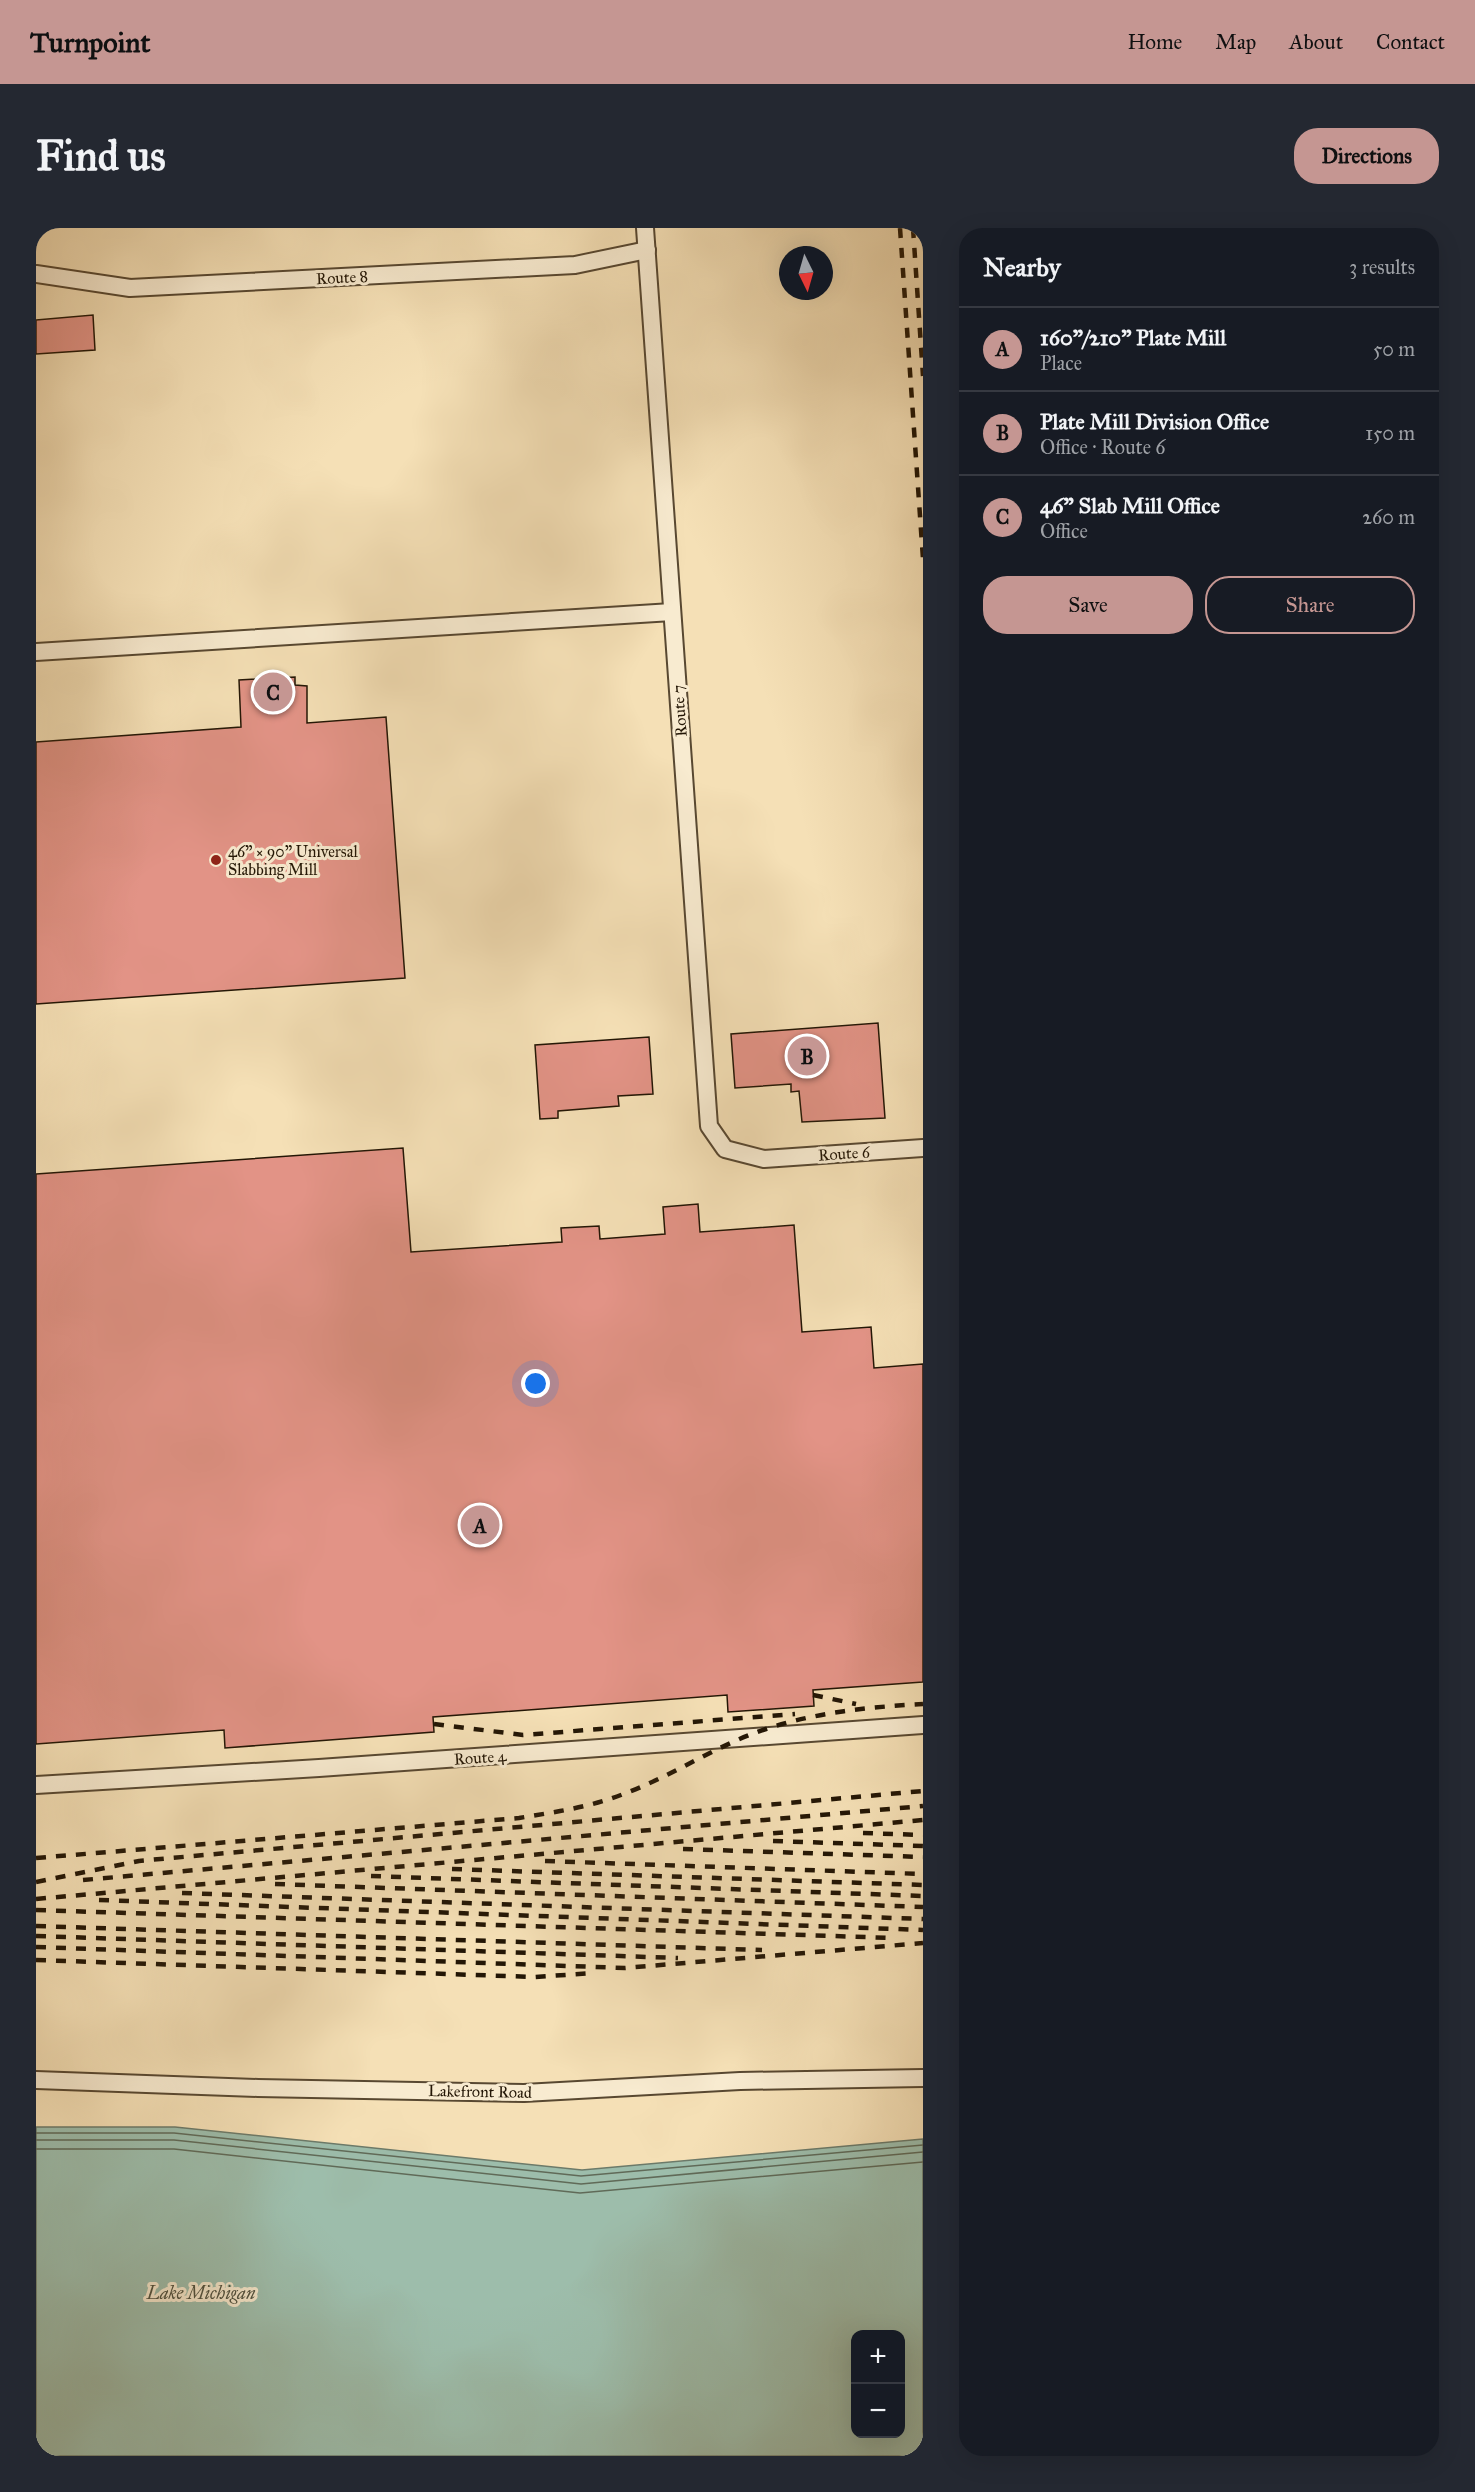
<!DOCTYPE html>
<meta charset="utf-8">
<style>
body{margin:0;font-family:"IM FELL Great Primer",serif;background:#242831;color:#f1f3f6}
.controls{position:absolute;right:18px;bottom:18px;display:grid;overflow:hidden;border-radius:12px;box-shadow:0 6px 24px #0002}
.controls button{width:54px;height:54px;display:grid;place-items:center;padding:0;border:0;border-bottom:2px solid #363941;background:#171b24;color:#f1f3f6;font:30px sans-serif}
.compass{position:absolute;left:743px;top:18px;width:54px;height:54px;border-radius:50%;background:#171b24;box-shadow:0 6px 24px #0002;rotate:175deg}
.you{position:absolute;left:500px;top:1156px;width:21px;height:21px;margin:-15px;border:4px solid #fff;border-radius:50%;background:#1a73e8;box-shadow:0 0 0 9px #1a73e833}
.badge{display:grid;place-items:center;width:39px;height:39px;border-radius:50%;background:#c59692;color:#111;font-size:20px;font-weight:700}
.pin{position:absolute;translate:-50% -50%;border:3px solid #fff;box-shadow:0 2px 6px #0006}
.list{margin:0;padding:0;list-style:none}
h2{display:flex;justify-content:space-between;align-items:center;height:78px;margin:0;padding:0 24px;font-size:26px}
h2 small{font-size:20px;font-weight:400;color:#9ea1a6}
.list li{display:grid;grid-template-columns:39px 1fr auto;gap:18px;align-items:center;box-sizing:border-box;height:84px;padding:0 24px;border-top:2px solid #363941}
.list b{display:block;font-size:22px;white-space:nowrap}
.list p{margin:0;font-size:20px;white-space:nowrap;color:#9ea1a6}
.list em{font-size:20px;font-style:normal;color:#9ea1a6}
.actions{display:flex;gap:12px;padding:18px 24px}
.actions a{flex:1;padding:14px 0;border:2px solid #c59692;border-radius:24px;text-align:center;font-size:21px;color:#c59692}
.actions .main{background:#c59692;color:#111}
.map{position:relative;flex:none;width:887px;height:2228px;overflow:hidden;border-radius:24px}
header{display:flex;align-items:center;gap:36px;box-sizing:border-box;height:84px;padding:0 30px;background:#c59692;color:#111}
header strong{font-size:28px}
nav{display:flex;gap:33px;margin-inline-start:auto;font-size:21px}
.intro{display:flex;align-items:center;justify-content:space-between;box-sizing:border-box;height:144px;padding:0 36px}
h1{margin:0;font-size:42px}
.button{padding:15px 27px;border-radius:24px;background:#c59692;color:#111;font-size:21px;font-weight:700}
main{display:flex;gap:36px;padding:0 36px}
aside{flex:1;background:#171b24;border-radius:24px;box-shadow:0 6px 24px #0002}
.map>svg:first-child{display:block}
</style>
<header>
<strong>Turnpoint</strong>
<nav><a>Home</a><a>Map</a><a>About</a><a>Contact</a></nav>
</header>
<div class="intro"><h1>Find us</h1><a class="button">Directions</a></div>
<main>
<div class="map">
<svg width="887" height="2228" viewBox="0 0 887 2228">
<rect width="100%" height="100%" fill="#f5e0b6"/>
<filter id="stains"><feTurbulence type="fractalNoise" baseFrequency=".00333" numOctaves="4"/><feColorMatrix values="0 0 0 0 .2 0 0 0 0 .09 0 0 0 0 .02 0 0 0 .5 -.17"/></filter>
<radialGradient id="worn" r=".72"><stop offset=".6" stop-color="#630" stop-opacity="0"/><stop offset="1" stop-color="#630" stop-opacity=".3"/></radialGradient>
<path fill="#9dbdab" stroke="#6c7a69" stroke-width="1.5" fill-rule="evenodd" d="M0 1899H139L546 1942 887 1911V2228H0ZM820 2106H864V2206H820Z"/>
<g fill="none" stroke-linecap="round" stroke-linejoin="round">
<g stroke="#606a58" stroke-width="1.5">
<polyline points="0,1905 138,1905 545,1948 887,1917"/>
<polyline points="0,1912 138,1912 545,1956 887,1924"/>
<polyline points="0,1921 138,1921 544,1965 887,1934"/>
</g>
</g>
<g fill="#e29386" stroke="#231605" stroke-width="1.5">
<polygon points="57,87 59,122 0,126 0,92"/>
<polygon points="259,449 259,457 271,458 271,495 350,489 369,750 0,776 0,514 205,499 203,452"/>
<polygon points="842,795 849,890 766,894 763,863 755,864 755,856 699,860 695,806"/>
<polygon points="613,809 617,866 582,868 583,878 522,883 522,890 504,891 499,817"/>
<polygon points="367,920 375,1024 526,1014 525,1000 563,998 564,1011 629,1006 627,979 662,976 664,1004 758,997 766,1104 835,1099 838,1140 887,1136 887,1454 777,1462 778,1478 692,1484 691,1467 397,1489 398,1504 189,1520 188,1502 0,1516 0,946"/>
</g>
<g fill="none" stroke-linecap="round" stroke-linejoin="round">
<defs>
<g id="minor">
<polyline points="609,0 673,898 689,921 728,931 887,920"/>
<polyline points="0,46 94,60 539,37 611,22"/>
<polyline points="0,424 636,384"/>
<polyline points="0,1557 283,1540 887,1497"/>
<polyline points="0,1852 222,1860 488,1865 704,1853 887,1850"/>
</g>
</defs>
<use href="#minor" stroke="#584831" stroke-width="20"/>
<use href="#minor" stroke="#f8ebd0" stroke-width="16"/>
<g stroke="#231605" stroke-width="4.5" stroke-dasharray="10 10" stroke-linecap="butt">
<polyline points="864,0 887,331"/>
<polyline points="877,0 887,148"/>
<polyline points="777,1467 820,1476"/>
<polyline points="398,1496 487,1507 759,1486"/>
<polyline points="827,1605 887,1607"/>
<polyline points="737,1613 887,1618"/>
<polyline points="647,1621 887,1629"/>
<path d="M0 1630 483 1590C519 1584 556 1579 590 1565 638 1547 681 1517 730 1501 782 1484 833 1479 887 1476"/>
<polyline points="509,1633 887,1646"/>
<polyline points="416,1641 887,1657"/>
<polyline points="335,1648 887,1668"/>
<polyline points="47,1652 887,1578"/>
<polyline points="0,1654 103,1633 135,1630 887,1563"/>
<polyline points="239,1656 887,1679"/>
<polyline points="146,1665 887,1691"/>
<polyline points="0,1671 887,1592"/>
<polyline points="63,1672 887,1702"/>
<polyline points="0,1682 858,1710"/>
<polyline points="0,1698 726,1722"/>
<polyline points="0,1708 642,1730"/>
<polyline points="0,1719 589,1740 887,1715"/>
<polyline points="0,1732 499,1749 557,1745"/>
</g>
</g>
<circle fill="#8f2418" stroke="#f8ebd0" stroke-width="2" cx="180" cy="632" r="6"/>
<g text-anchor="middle" stroke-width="6" stroke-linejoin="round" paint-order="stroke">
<g font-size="16" fill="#231605" stroke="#f8ebd0">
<text transform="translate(306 49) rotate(-3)" y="6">Route 8</text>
<text transform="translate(643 483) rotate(-94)" y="6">Route 7</text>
<text transform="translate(808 925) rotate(-4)" y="6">Route 6</text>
<text transform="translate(444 1529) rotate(-4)" y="6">Route 4</text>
<text transform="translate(444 1863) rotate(1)" y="6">Lakefront Road</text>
</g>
<g font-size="16" fill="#231605" stroke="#f8ebd0" text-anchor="start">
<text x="192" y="629">46" × 90" Universal<tspan x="192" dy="18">Slabbing Mill</tspan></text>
</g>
<g font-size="18" font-style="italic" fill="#4e503f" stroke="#f8ebd0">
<text x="165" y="2071">Lake Michigan</text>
</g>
</g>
<rect width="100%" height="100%" filter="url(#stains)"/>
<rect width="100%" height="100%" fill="url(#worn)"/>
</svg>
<div class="controls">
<button>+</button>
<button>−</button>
</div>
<svg class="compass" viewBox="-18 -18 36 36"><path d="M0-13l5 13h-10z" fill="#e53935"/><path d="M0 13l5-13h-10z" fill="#9ea1a6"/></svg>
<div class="you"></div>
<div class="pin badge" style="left:444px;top:1297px">A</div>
<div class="pin badge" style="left:771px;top:828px">B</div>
<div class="pin badge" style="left:237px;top:464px">C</div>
</div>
<aside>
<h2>Nearby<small>3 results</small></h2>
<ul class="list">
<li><span class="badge">A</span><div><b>160&quot;/210&quot; Plate Mill</b><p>Place</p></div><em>50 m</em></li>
<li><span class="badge">B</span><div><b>Plate Mill Division Office</b><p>Office · Route 6</p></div><em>150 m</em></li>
<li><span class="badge">C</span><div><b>46&quot; Slab Mill Office</b><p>Office</p></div><em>260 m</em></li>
</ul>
<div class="actions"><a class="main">Save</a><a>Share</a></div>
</aside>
</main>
